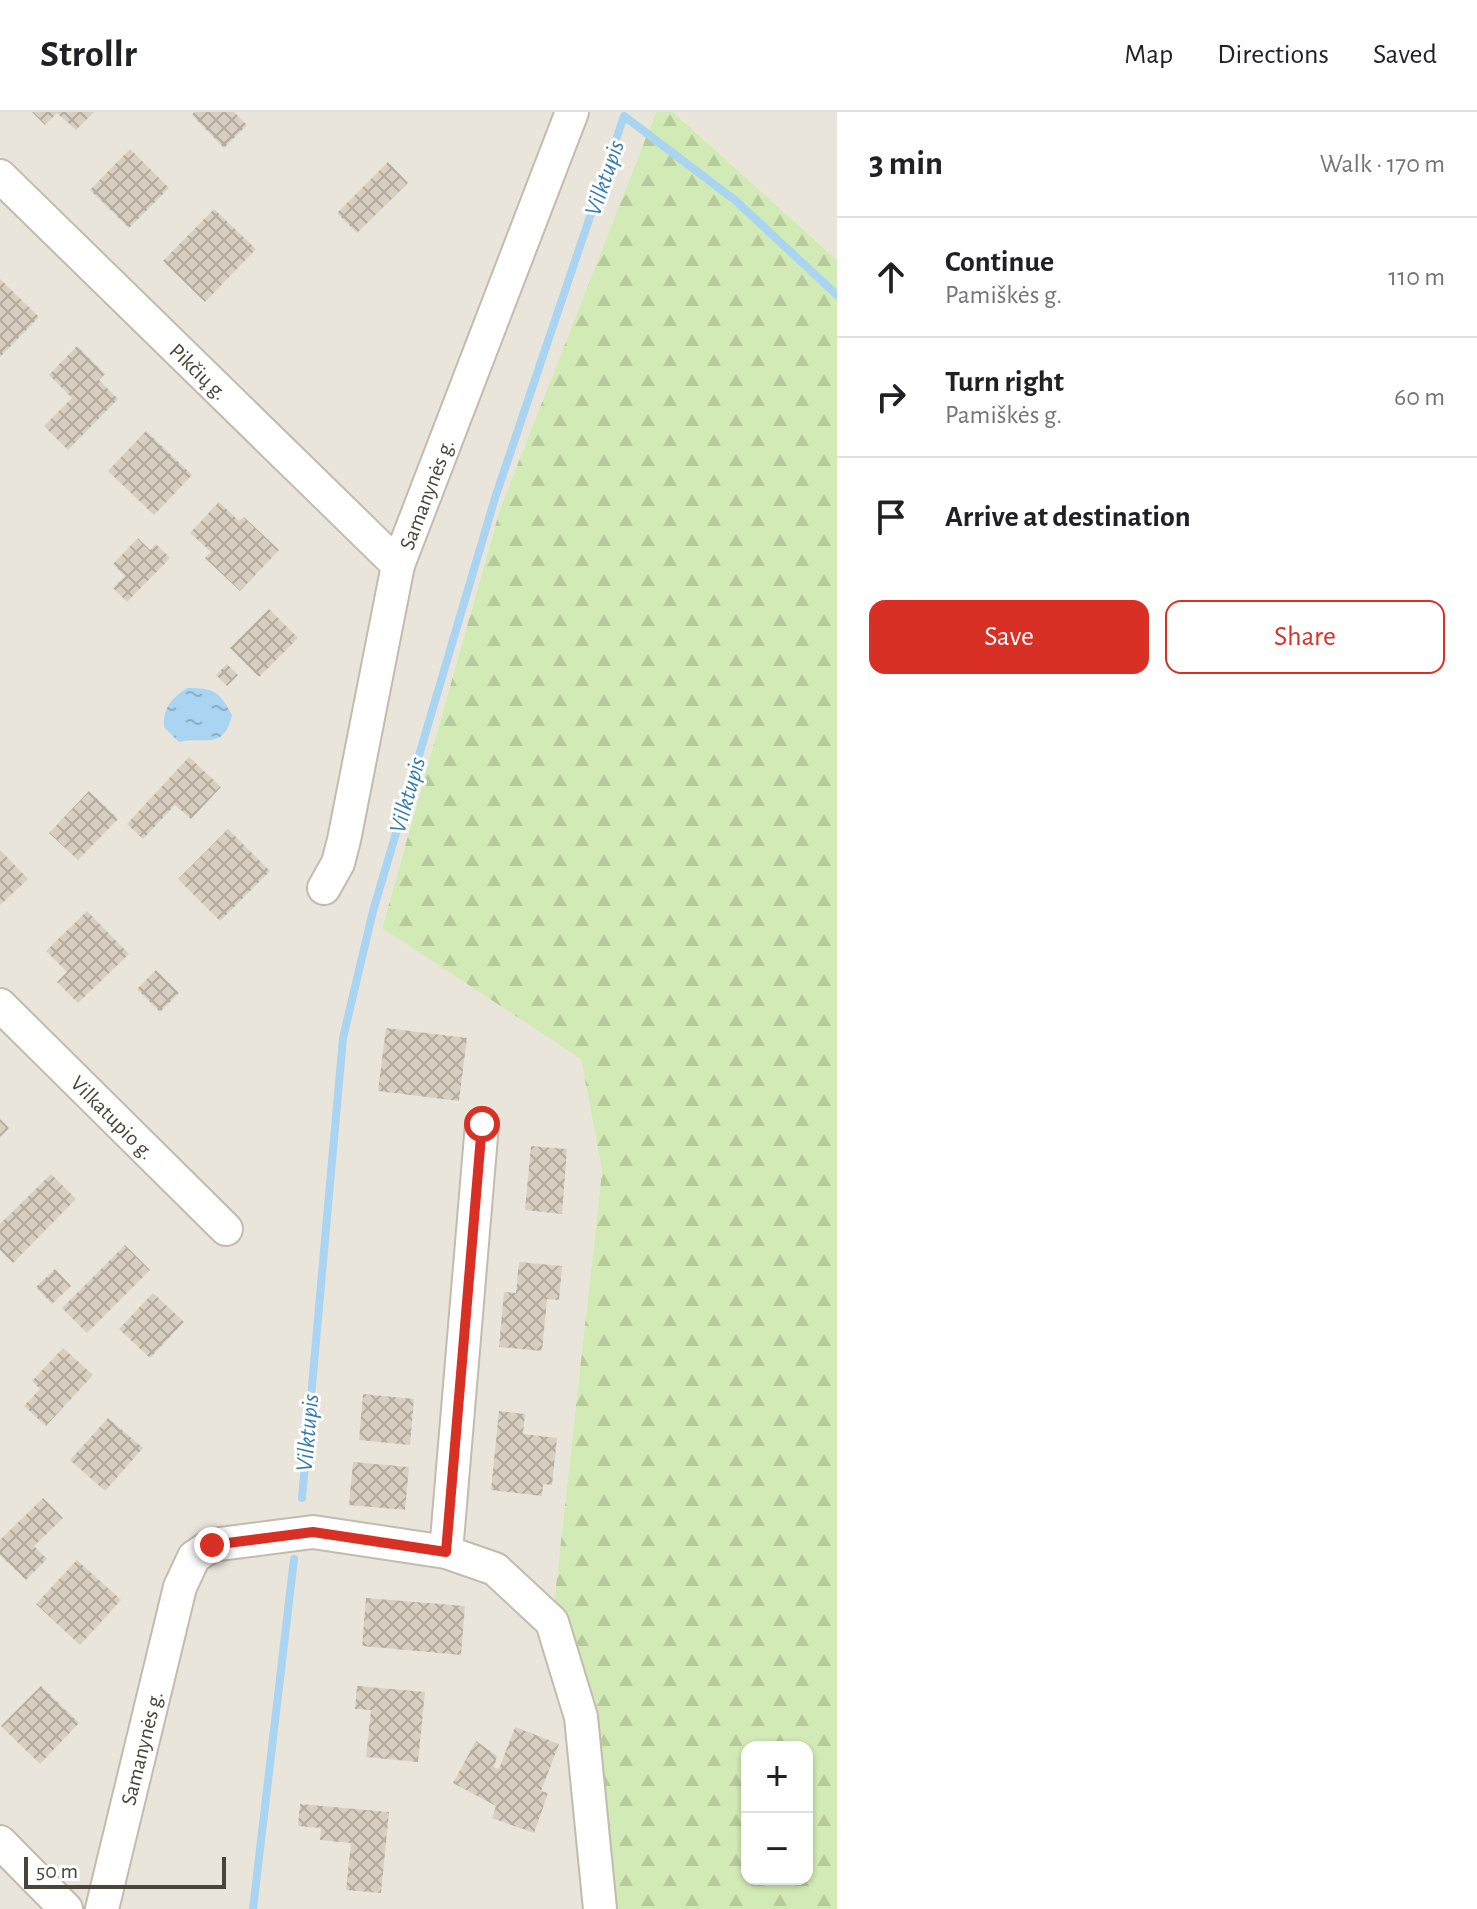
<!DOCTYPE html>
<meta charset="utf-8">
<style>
body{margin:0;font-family:"Alegreya Sans",sans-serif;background:#f2f2f2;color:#202124}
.controls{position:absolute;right:24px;bottom:24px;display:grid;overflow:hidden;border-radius:16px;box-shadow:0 2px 6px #0004}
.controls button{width:72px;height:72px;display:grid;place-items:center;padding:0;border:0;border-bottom:2px solid #e0e0e0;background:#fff;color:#202124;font:40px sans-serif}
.scale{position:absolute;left:24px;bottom:20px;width:202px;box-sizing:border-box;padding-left:8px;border:4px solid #4b4439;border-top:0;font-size:22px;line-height:28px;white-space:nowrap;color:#4b4439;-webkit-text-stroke:6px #fff;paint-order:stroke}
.stop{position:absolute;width:24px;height:24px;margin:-18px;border:6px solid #d93025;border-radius:50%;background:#fff}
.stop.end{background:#d93025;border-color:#fff;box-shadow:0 2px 8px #0008}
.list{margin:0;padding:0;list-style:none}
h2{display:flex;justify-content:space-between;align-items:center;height:104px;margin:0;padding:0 32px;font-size:34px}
h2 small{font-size:26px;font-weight:400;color:#757577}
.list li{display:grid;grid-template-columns:52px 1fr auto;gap:24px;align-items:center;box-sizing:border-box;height:120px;padding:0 32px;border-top:2px solid #e0e0e0}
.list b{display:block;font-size:30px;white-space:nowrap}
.list p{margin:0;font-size:26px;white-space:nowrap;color:#757577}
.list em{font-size:26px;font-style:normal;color:#757577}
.actions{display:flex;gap:16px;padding:24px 32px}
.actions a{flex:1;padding:18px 0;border:2px solid #d93025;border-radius:16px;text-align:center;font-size:28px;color:#d93025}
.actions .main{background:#d93025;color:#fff}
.icon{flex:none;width:44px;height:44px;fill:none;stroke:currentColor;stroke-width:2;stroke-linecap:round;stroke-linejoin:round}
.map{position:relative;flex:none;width:837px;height:1797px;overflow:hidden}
header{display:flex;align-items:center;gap:48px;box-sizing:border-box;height:112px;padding:0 40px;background:#fff;border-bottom:2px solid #e0e0e0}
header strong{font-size:38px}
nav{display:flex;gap:44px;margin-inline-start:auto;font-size:28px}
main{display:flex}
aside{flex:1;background:#fff}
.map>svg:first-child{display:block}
</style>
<header>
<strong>Strollr</strong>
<nav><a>Map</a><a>Directions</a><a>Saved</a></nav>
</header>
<main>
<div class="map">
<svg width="837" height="1797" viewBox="0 0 837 1797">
<defs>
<pattern id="forest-firs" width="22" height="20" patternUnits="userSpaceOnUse" patternTransform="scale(2)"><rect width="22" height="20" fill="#d2eab5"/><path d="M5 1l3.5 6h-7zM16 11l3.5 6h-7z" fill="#b6ca9c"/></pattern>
<pattern id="water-ripples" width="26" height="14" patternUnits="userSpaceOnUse" patternTransform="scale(2)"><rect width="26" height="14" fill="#a9d4f2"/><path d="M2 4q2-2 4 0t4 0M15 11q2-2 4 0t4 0" fill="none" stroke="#8caec5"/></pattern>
<pattern id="building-cross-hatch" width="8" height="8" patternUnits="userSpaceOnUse" patternTransform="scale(2)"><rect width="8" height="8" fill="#d8cfc1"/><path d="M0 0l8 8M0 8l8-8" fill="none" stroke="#b1aa9e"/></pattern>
</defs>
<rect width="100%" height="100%" fill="#f6f3ec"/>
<g fill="#eae5da">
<polygon points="0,0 656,0 500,397 382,815 581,947 602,1059 552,1510 600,1797 0,1797"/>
<polygon points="673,0 837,0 837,148"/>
</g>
<path fill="url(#forest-firs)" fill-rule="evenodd" d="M656 0H673L837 148V1797H600L552 1510 602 1059 581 947 382 816 500 397ZM747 1635H807V1767H747Z"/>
<path fill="url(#water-ripples)" d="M187 576C214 576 219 579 232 603 224 639 205 624 179 630L164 615C163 596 171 587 187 576Z"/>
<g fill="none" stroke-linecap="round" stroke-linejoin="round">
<g stroke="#a9d4f2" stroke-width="8">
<polyline points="302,1386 343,926 373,799 495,386 624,4 736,89 837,183"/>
<polyline points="253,1797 294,1447"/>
</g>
</g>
<g fill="url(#building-cross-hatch)">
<polygon points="32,0 94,0 76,18 57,1 45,13"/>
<polygon points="194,0 234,0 247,13 224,36 192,3"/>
<polygon points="130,37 169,76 129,116 90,78"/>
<polygon points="388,50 408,71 357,121 337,101"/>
<polygon points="214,97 256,137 205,190 163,149"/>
<polygon points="0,167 39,205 0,245"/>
<polygon points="77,234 105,262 99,268 118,287 68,338 44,314 72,286 49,263"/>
<polygon points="146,319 192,363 154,403 108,359"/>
<polygon points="219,390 239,409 244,405 279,438 240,479 205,446 211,440 190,421"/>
<polygon points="138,426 150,438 156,432 170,446 127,490 113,476 125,464 113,452"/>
<polygon points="269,497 298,526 259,565 230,536"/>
<polygon points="227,552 238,563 227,574 216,563"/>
<polygon points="189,645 221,675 191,707 175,693 143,727 127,712"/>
<polygon points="89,679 118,707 78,748 49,721"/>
<polygon points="228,717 270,759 220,809 178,767"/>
<polygon points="0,738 28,767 0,793"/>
<polygon points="87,799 129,842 78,891 57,870 67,860 46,839"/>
<polygon points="156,858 179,881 160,900 137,877"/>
<polygon points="386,916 467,926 459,989 378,979"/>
<polygon points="0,1007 9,1016 0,1025"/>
<polygon points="531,1034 567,1037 562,1102 525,1098"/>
<polygon points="51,1062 76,1087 13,1151 0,1138 0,1112"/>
<polygon points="125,1133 150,1158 87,1221 62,1196"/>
<polygon points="519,1150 562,1154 559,1188 547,1187 542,1239 499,1235 504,1180 516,1181"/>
<polygon points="55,1157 71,1174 52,1192 36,1175"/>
<polygon points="153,1181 184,1210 150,1246 119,1217"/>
<polygon points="63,1236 93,1263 46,1314 24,1294 40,1277 32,1269"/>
<polygon points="363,1282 414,1287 410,1333 359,1328"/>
<polygon points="499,1299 525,1302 523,1322 557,1326 552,1373 543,1372 542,1384 491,1378"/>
<polygon points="108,1306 143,1336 105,1379 70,1348"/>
<polygon points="353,1350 409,1355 405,1398 349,1393"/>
<polygon points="43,1386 63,1406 34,1434 47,1447 26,1468 0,1443 0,1428"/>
<polygon points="77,1448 121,1488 80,1533 36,1492"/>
<polygon points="366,1486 465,1494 461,1543 362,1534"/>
<polygon points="41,1574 79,1611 40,1652 1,1614"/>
<polygon points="357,1574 425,1580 418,1650 366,1645 371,1598 355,1597"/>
<polygon points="515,1615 559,1632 541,1679 548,1681 534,1721 492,1706 496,1694 453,1671 476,1629 497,1644 494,1655 499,1657"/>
<polygon points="300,1692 389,1700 381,1781 346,1778 351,1731 320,1728 321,1716 298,1714"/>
</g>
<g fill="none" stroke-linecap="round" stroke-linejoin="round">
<defs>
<g id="street">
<polyline points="0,64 398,453"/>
<polyline points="324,776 338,751 344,728 398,453 572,0"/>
<polyline points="0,893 226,1117"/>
<polyline points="446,1440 495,1457 552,1510 581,1605 600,1797"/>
<polyline points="0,1730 66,1797"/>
<polyline points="102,1797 180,1475 194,1445 212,1433 313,1420 446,1440 482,1012"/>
</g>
</defs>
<use href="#street" stroke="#c2bbae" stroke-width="36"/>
<use href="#street" stroke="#fff" stroke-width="32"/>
</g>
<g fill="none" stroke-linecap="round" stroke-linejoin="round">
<polyline stroke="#d93025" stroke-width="10" points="212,1433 313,1420 446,1440 482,1012"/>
</g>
<g text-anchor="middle" stroke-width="6" stroke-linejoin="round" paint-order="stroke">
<g font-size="22" fill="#4b4439" stroke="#fff">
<text transform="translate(199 259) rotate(44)" y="8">Pikčių g.</text>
<text transform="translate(426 382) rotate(-69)" y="8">Samanynės g.</text>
<text transform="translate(113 1005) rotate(45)" y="8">Vilkatupio g.</text>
<text transform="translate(141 1636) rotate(-76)" y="8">Samanynės g.</text>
</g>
<g font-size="24" font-style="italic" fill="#2e7ab2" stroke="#fff">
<text transform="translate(604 66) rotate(-71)" y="8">Vilktupis</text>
<text transform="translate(407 683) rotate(-74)" y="8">Vilktupis</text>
<text transform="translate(307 1321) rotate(-85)" y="8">Vilktupis</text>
</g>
</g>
</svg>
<div class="controls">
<button>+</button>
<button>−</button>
</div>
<div class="scale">50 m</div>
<div class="stop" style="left:482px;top:1012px"></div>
<div class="stop end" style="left:212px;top:1433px"></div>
</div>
<aside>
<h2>3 min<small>Walk · 170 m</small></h2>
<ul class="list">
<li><svg class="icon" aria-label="ahead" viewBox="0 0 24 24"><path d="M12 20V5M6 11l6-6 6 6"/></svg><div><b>Continue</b><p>Pamiškės g.</p></div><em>110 m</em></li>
<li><svg class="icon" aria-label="right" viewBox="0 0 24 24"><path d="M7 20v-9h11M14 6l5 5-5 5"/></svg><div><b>Turn right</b><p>Pamiškės g.</p></div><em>60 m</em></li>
<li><svg class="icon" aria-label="arrive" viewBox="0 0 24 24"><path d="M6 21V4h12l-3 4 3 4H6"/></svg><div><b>Arrive at destination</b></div></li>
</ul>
<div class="actions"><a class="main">Save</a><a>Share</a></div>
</aside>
</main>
